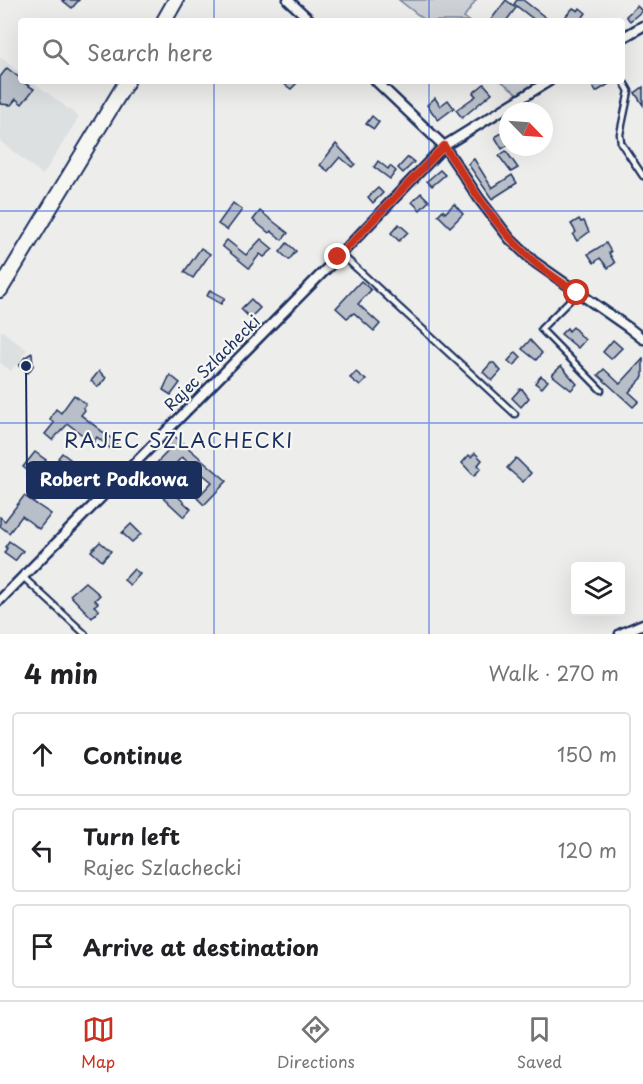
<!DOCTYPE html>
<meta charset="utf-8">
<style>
body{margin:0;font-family:"Playpen Sans",sans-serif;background:#f2f2f2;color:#202124}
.controls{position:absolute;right:18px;bottom:18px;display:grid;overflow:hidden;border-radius:6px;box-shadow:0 6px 24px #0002}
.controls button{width:54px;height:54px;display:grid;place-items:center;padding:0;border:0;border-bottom:2px solid #e0e0e0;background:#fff;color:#202124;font:30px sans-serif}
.compass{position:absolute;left:499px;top:102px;width:54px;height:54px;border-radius:50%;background:#fff;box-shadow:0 6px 24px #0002;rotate:115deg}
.stop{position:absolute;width:18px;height:18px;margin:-14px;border:4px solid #c8321e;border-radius:50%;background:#fff}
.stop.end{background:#c8321e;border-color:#fff;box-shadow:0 2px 6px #0008}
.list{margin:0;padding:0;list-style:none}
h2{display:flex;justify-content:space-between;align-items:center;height:78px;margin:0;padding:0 24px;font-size:26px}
h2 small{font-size:20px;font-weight:400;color:#757577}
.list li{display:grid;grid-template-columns:39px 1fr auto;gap:18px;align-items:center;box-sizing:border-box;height:84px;margin:0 12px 12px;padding:0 12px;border:2px solid #e0e0e0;border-radius:6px}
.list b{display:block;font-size:22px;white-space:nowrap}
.list p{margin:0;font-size:20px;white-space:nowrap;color:#757577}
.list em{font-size:20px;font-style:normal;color:#757577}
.icon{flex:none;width:33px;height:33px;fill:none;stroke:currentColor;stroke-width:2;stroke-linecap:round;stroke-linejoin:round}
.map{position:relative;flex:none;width:643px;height:634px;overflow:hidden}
.search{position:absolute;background:#fff;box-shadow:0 6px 24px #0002;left:18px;right:18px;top:18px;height:66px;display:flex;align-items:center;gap:15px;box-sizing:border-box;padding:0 21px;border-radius:6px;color:#757577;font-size:22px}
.sheet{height:366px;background:#fff}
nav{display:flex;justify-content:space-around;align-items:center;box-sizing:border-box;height:84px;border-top:2px solid #e0e0e0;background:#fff;font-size:16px;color:#757577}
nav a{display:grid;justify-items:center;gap:3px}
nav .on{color:#c8321e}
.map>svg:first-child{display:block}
</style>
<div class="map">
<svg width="643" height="634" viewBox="0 0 643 634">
<rect width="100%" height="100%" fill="#edeeec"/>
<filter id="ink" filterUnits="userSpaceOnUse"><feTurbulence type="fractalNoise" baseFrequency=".0167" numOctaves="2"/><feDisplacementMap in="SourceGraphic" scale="12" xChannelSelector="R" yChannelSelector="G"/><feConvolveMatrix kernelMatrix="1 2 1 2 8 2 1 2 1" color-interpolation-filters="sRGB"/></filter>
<g filter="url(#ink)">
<g fill="#dde0e1">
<polygon points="0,57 21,73 21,81 32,81 79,117 43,175 0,141"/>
<polygon points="1,330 27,350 22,356 24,358 19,366 16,364 11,371 0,363"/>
</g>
<g fill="#ced2d7" stroke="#74809a" stroke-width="1.5">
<polygon points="399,0 476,0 464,17 469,21 426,21"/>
<polygon points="501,81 540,81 518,94"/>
</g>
<g fill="#b9bfc8" stroke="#1b2f5e" stroke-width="1.5">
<polygon points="62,0 79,0 72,8"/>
<polygon points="506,0 516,8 506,21 490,21"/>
<polygon points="517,0 523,0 550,21 536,21 514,4"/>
<polygon points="637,6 642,11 630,21 626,16"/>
<polygon points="573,8 578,11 580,8 586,13 580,21 571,21 565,17"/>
<polygon points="7,68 21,79 21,81 34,89 22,104 16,99 11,105 0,104 0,77"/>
<polygon points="280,81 299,81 291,89"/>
<polygon points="590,81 614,81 596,92"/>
<polygon points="484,84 492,93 462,118 456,110 476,96 473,93"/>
<polygon points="643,87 643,105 635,93"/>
<polygon points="435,98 440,106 448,100 454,108 438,120 427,105"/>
<polygon points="372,116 379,122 374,129 366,124"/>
<polygon points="508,129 508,145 502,149 495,137"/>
<polygon points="336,144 355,164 352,167 340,157 328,171 320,165"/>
<polygon points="506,151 518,168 511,172 499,156"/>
<polygon points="408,157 414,162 403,173 398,168"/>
<polygon points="474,159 492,188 512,175 517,183 492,199 468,164"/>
<polygon points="378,161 388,169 390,166 396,171 390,179 374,167"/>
<polygon points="440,170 445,175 432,186 427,181"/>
<polygon points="378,188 383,193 373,203 368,197"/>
<polygon points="421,193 429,201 420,210 412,202"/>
<polygon points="233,203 242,210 227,230 218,224"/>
<polygon points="454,204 463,214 450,227 438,215 443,210 445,213"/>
<polygon points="260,211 288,233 282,240 271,231 269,233 253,220"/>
<polygon points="579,219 581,222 584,221 589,232 577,241 573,235 576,232 571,224"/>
<polygon points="399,224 408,232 399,241 391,233"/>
<polygon points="261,239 273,249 264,257 260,254 249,268 222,246 227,240 246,255"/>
<polygon points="287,243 296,251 289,260 280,252"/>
<polygon points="606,243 611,252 609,253 615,263 608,268 600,258 594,263 588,254"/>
<polygon points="201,248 210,254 193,278 184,272"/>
<polygon points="361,281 371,290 358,304 380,324 374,331 354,313 347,318 336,308"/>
<polygon points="210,290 225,298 221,304 207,296"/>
<polygon points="251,299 260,308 250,318 241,309"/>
<polygon points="573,327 585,340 578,348 561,334 567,328 569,331"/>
<polygon points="530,340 542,353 536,360 522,349"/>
<polygon points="613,340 622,348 611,359 603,352"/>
<polygon points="516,352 521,357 514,366 508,361"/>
<polygon points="32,353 33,366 28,373 19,366 25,357"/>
<polygon points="643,359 643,377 629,392 639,401 633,407 598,375 604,369 620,384"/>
<polygon points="491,363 494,363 501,371 492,381 483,372"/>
<polygon points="561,366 577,384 571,390 552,375"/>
<polygon points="99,371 106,378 98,387 91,381"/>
<polygon points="356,372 366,380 360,386 350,378"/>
<polygon points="170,375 180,383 171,395 163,390"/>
<polygon points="541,376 548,381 542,388 535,383"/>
<polygon points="520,389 522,389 529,398 521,407 512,398"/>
<polygon points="74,395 86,404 83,408 85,410 81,415 117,443 112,450 97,437 93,443 68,424 52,440 45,434 54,423 50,420 52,415 56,409 61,413"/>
<polygon points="172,434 227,481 204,505 197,498 212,482 182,457 160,480 191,509 184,517 140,476 147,468 150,470 170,449 164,443"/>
<polygon points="35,452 46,460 34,476 23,467"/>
<polygon points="62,453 84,470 80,475 58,458"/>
<polygon points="475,453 482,460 478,465 481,468 474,476 462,463 469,455 471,457"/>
<polygon points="516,458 531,473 523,482 507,468"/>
<polygon points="24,496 51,514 39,529 22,516 9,533 0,526 0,517 5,521"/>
<polygon points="131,524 141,534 132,542 122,533"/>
<polygon points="9,541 23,551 15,561 4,553 7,548 5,547"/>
<polygon points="100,542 111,551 102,561 91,551"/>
<polygon points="134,569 140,574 130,585 124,580"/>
<polygon points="85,582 100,595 95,600 98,603 94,606 99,610 92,618 70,595"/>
</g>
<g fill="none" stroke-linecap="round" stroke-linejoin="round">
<defs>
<g id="lane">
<polyline points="622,79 629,91 620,134 621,143 643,176"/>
<polyline points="341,254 515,414"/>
<polyline points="577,293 541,329 601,390"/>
<polyline points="23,577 85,634"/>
</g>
<g id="street">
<polyline points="288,0 311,21"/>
<polyline points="622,38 643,26"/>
<polyline points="376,81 444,146 480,200 510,239 533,261 629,328 643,339"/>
<polyline points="0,600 341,254 444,146 549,81"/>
<polyline points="620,634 643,624"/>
</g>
<g id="primary">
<polyline points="164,21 176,0"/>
<polyline points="0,290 127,81"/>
</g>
</defs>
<use href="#lane" stroke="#1b2f5e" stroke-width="9"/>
<use href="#street" stroke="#1b2f5e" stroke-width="13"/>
<use href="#primary" stroke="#1b2f5e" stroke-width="18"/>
<use href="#lane" stroke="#f6f6f2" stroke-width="4.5"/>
<use href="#street" stroke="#f6f6f2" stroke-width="8"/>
<use href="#primary" stroke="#f6f6f2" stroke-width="14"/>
</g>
</g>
<g fill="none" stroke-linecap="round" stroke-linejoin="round" filter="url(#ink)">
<path stroke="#c8321e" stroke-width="8" d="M338 257 444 146C470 185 496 228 532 260 545 272 562 282 577 293"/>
</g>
<path fill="none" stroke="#1d4ed8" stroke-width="1.5" stroke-opacity="0.55" d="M214 0V21M429 0V21M214 81V634M429 81V634M0 211H643M0 423H643"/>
<g text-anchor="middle" stroke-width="4.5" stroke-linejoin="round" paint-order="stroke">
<g font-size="16" fill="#1b2f5e" stroke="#f6f6f2">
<text transform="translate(212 363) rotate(-45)" y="6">Rajec Szlachecki</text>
</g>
<g font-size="20" letter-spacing="1.5" fill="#1b2f5e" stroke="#f6f6f2">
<text x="179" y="448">RAJEC SZLACHECKI</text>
</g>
</g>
<path fill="none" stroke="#1b2f5e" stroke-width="2" d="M26 366L27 480"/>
<circle fill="#1b2f5e" stroke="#f6f6f2" stroke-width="2" cx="26" cy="366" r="6"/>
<rect fill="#1b2f5e" stroke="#1b2f5e" stroke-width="2" x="27" y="462" width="174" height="36" rx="6"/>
<g font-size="18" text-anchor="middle" font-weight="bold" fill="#fff">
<text x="114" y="486">Robert Podkowa</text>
</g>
</svg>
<div class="controls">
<button><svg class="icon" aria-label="layers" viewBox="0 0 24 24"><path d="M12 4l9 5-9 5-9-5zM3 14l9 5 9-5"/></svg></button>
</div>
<svg class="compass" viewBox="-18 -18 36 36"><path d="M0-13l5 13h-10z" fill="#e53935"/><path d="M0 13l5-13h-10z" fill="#757577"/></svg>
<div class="stop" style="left:577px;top:293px"></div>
<div class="stop end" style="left:338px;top:257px"></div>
<div class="search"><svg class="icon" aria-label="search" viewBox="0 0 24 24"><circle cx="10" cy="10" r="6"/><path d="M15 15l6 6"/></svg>Search here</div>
</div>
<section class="sheet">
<h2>4 min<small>Walk · 270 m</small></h2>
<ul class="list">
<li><svg class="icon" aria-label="ahead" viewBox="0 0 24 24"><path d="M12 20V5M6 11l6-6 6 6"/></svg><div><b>Continue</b></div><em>150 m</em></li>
<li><svg class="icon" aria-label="left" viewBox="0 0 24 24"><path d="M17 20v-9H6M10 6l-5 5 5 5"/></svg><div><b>Turn left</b><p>Rajec Szlachecki</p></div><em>120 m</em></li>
<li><svg class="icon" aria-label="arrive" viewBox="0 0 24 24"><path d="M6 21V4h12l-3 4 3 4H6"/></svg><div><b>Arrive at destination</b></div></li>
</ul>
</section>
<nav>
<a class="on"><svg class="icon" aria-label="map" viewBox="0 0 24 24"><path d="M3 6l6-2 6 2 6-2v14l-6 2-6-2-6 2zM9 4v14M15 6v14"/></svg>Map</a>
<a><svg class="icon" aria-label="directions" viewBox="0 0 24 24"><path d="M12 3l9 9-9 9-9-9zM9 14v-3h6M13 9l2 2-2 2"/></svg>Directions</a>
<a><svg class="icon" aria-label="saved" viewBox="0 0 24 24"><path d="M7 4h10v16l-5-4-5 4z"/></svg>Saved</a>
</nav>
